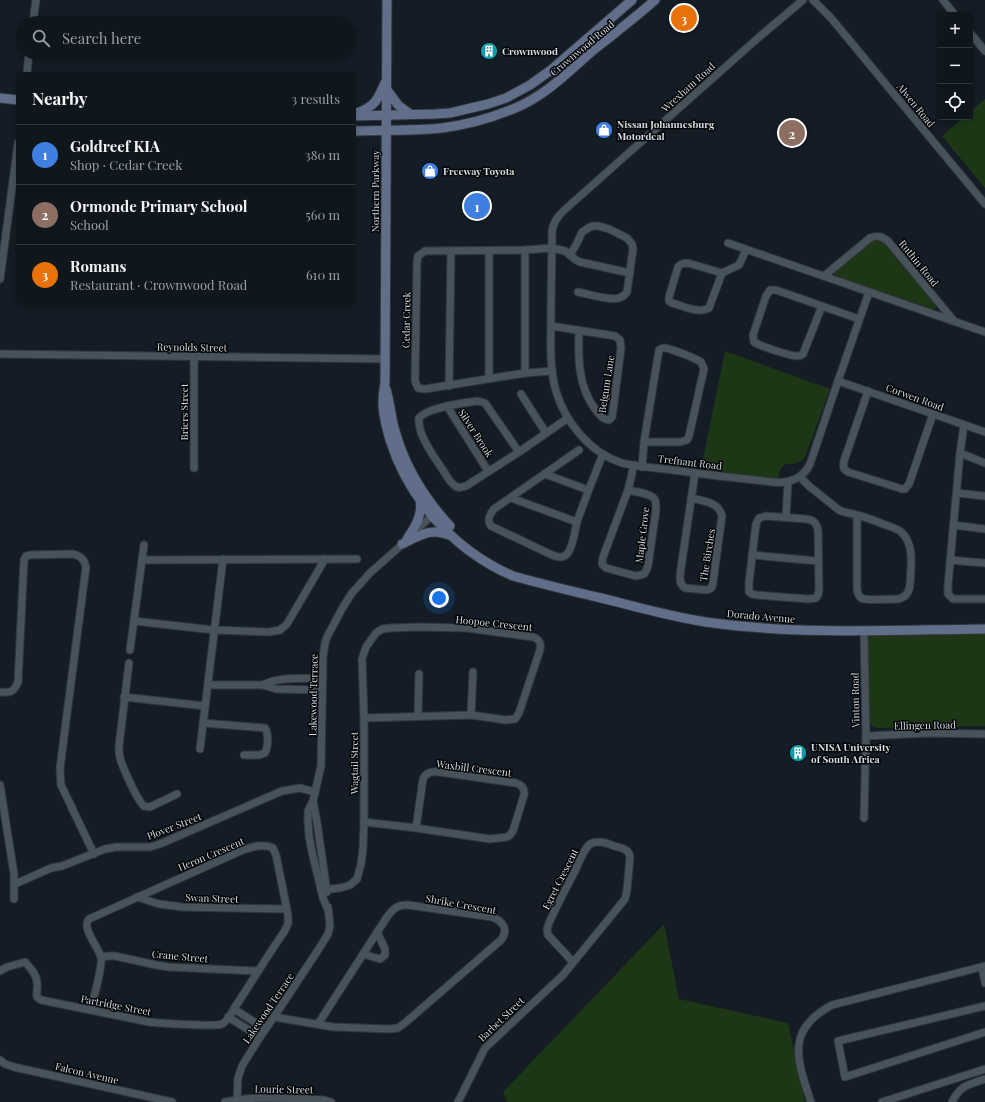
<!DOCTYPE html>
<meta charset="utf-8">
<style>
body{margin:0;font-family:"Playfair Display",serif;background:#181f25;color:#f1f3f6}
.controls{position:absolute;right:12px;top:12px;display:grid;overflow:hidden;border-radius:4px;box-shadow:0 2px 6px #0003}
.controls button{width:36px;height:36px;display:grid;place-items:center;padding:0;border:0;border-bottom:1px solid #2f353b;background:#0f161c;color:#f1f3f6;font:20px sans-serif}
.you{position:absolute;left:439px;top:598px;width:14px;height:14px;margin:-10px;border:3px solid #fff;border-radius:50%;background:#1a73e8;box-shadow:0 0 0 6px #1a73e833}
.badge{display:grid;place-items:center;width:26px;height:26px;border-radius:50%;background:#e98dfe;color:#fff;font-size:13px;font-weight:700}
.pin{position:absolute;translate:-50% -50%;border:2px solid #fff;box-shadow:0 1px 4px #0006}
.list{margin:0;padding:0;list-style:none}
h2{display:flex;justify-content:space-between;align-items:center;height:52px;margin:0;padding:0 16px;font-size:17px}
h2 small{font-size:13px;font-weight:400;color:#9b9fa3}
.list li{display:grid;grid-template-columns:26px 1fr auto;gap:12px;align-items:center;box-sizing:border-box;height:60px;padding:0 16px;border-top:1px solid #2f353b}
.list b{display:block;font-size:15px;white-space:nowrap}
.list p{margin:0;font-size:13px;white-space:nowrap;color:#9b9fa3}
.list em{font-size:13px;font-style:normal;color:#9b9fa3}
.icon{flex:none;width:22px;height:22px;fill:none;stroke:currentColor;stroke-width:2;stroke-linecap:round;stroke-linejoin:round}
.map{position:relative;flex:none;width:985px;height:1102px;overflow:hidden}
.search{position:absolute;background:#0f161c;box-shadow:0 2px 6px #0003;left:16px;top:16px;width:340px;height:44px;display:flex;align-items:center;gap:10px;box-sizing:border-box;padding:0 14px;border-radius:22px;color:#9b9fa3;font-size:15px}
.panel{position:absolute;background:#0f161c;box-shadow:0 2px 6px #0003;left:16px;top:72px;width:340px;height:232px;border-radius:4px}
.map>svg:first-child{display:block}
</style>
<div class="map">
<svg width="985" height="1102" viewBox="0 0 985 1102">
<rect width="100%" height="100%" fill="#141d25"/>
<g fill="#1d3716">
<polygon points="985,99 985,188 942,136 964,117 970,117 970,112"/>
<polygon points="875,239 884,242 934,302 936,307 935,309 933,309 838,277 834,274 834,271 868,242"/>
<path d="M725 351 830 389 805 457C799 464 793 464 785 464 781 468 779 471 779 476L777 479 701 469Z"/>
<polygon points="874,634 985,634 985,726 879,728 874,727 868,723 866,640 869,637"/>
<polygon points="664,924 679,999 788,1023 805,1102 507,1102 503,1092"/>
</g>
<g fill="none" stroke-linecap="round" stroke-linejoin="round">
<defs>
<g id="street">
<path d="M803 0 758 38 570 205C561 213 554 219 552 231 552 259 551 288 551 316 551 341 549 367 556 391 565 422 590 453 622 463 638 467 656 468 673 470 706 475 739 478 772 482 788 484 803 479 810 464L838 381 869 292"/>
<polyline points="813,0 831,18 985,204"/>
<polyline points="943,0 955,15"/>
<polyline points="33,23 36,0"/>
<polyline points="970,33 985,51"/>
<polyline points="27,74 29,53"/>
<polyline points="728,243 985,332"/>
<polyline points="525,250 525,373"/>
<polyline points="489,251 489,378"/>
<path d="M570 255 577 243 582 232 590 227 593 226H598L609 229 627 238 632 244 633 249 627 292C625 295 623 297 619 298 610 301 588 294 578 292"/>
<path d="M722 273 709 308C698 314 683 306 672 303L669 301V297L678 267C680 264 684 263 688 263L722 273 739 265 746 250"/>
<path d="M824 276 870 238C877 235 882 236 888 241L954 321"/>
<polyline points="0,279 18,143"/>
<path d="M822 306 803 354C801 355 801 356 797 356 790 356 760 346 754 342L753 335 766 296 770 290H776L859 319"/>
<path d="M551 326 615 336 620 340 621 348 613 411 612 417 609 420C602 419 599 414 595 409 578 386 578 358 579 330"/>
<polyline points="0,354 384,359"/>
<polyline points="552,371 525,373 425,389 418,388 415,381 417,263 418,256 425,251 525,250 552,248 565,251 576,260 580,262 630,273"/>
<polyline points="838,381 985,432"/>
<polyline points="449,386 451,251"/>
<path d="M868 391 844 461C843 467 843 469 848 472L902 489H905L909 484 933 414"/>
<polyline points="521,394 546,433"/>
<polyline points="447,406 488,471"/>
<polyline points="964,425 960,453 948,585 948,594 953,599 985,599"/>
<path d="M579 450 494 509C490 514 486 520 491 526L552 555C557 557 563 559 567 554 573 548 575 530 577 522 585 499 594 476 603 454"/>
<path d="M519 452 485 403 478 401C464 403 428 407 419 418 417 434 434 457 443 470 446 475 449 481 454 485 458 489 462 487 466 486L519 452 568 418"/>
<polyline points="960,453 985,463"/>
<path d="M642 467 644 442 659 350C662 348 661 348 665 348 672 349 695 358 701 362L704 369 689 436 687 440 680 442H644"/>
<polyline points="194,468 194,357"/>
<polyline points="545,474 588,490"/>
<path d="M800 477 809 486 839 510C845 513 851 513 857 515 866 517 875 521 883 524 889 526 895 528 900 531 915 542 911 568 910 584 909 595 903 600 892 599 885 599 867 601 861 598 858 595 857 590 857 587V515"/>
<path d="M628 490C634 492 652 493 655 500 656 503 656 506 656 510L648 566 646 571 644 574 641 575 636 576 606 568 602 564 603 557 628 490 634 465"/>
<polyline points="957,493 985,496"/>
<polyline points="511,498 577,522"/>
<path d="M691 498C703 501 719 502 722 516L713 582 712 587 710 589 706 590 685 588C680 585 680 580 680 575L695 473"/>
<path d="M766 516 806 519C814 520 817 523 818 531L819 589 818 595 816 598 808 599 757 595 752 594 749 592V582L756 524 759 518Z"/>
<polyline points="786,517 788,482"/>
<polyline points="954,525 985,529"/>
<polyline points="413,533 435,513"/>
<polyline points="752,555 818,561"/>
<polyline points="142,560 357,559"/>
<polyline points="950,560 985,563"/>
<polyline points="134,621 214,630 269,632 280,630 287,624 325,559"/>
<polyline points="864,630 866,736 864,818"/>
<polyline points="130,650 144,545"/>
<path d="M129 663 119 746C119 750 119 754 120 758 123 768 137 800 144 806L150 807 177 794"/>
<polyline points="208,685 263,685 276,689 322,690"/>
<path d="M263 685C281 676 303 679 323 678"/>
<path d="M0 692C10 693 14 692 18 682L24 560 26 556 30 555 73 554C81 556 84 559 86 567L60 768 61 785 94 854"/>
<polyline points="124,697 205,706"/>
<polyline points="471,715 473,672"/>
<polyline points="418,716 419,674"/>
<path d="M203 723 265 728C269 734 268 747 265 753L259 755H244"/>
<polyline points="866,736 928,733 985,734"/>
<polyline points="200,749 223,559"/>
<polyline points="0,785 14,874 14,899"/>
<polyline points="313,801 317,822 327,892"/>
<path d="M364 822 416 828 490 839 507 837 510 835 513 831 524 795C525 789 522 785 516 783L439 772C432 771 426 772 423 779L416 828"/>
<polyline points="15,884 51,868 62,866 105,849 116,847 150,847 160,844 282,791 300,788 315,792"/>
<path d="M321 890 340 888 350 885 357 879 361 864 363 848 364 822V718L362 659 366 647 376 633 382 629 390 628 419 627 467 628 533 637C540 639 541 644 540 650L519 713 515 719 506 720 471 715 364 718"/>
<polyline points="137,897 159,904 182,907 286,909"/>
<polyline points="328,910 323,898 312,852 309,836 308,822 308,811 313,801 321,766 323,657 325,643 327,637 343,607 352,593 370,573 406,541"/>
<polyline points="363,954 380,959 385,955 385,949 377,932"/>
<polyline points="101,957 109,956 115,956 156,965 169,967 258,971"/>
<polyline points="982,967 985,983"/>
<path d="M0 971 7 967 25 962C30 968 37 974 37 983 38 988 36 992 37 997L41 1000 149 1022C159 1023 216 1027 222 1024 228 1021 232 1012 235 1007 252 982 267 956 284 932L288 924V915L276 855 273 848C264 843 252 847 243 850L89 919C81 928 98 946 101 957 103 966 93 999 91 1010"/>
<polyline points="985,1006 838,1041 845,1077 985,1032"/>
<polyline points="234,1009 265,1029"/>
<polyline points="228,1017 260,1037"/>
<path d="M274 1017 333 1027 390 1029 398 1028 406 1022 501 940C509 930 503 921 492 917L408 905C398 904 393 909 387 917L318 1024"/>
<polyline points="0,1060 5,1064 14,1067 172,1102"/>
<polyline points="237,1099 238,1078 242,1066 260,1037 274,1017 322,944 328,934 330,926 328,907"/>
<path d="M225 1102C256 1095 292 1099 324 1100L331 1102"/>
<path d="M458 1102 485 1048 563 975 625 899 627 890 630 857C629 849 621 848 614 846 607 843 597 840 590 844 584 849 578 864 575 871 566 888 557 905 549 923L547 929 548 935 573 962"/>
<path d="M811 1102C797 1060 785 1030 832 1005L985 966"/>
<polyline points="882,1102 985,1069"/>
<path d="M952 1102C961 1085 967 1085 985 1079"/>
</g>
<g id="secondary">
<path d="M387 0 385 383C384 389 383 395 383 401 382 413 387 428 390 440 409 500 455 551 513 576 542 584 571 591 601 598 638 607 675 618 713 623 803 635 894 630 985 629"/>
<polyline points="387,90 398,105 410,114"/>
<polyline points="0,98 18,100"/>
<path d="M357 113C376 106 377 100 385 83"/>
<polyline points="354,116 435,114 450,113 488,104 506,98 530,85 551,70 632,0"/>
<path d="M354 131C383 130 413 131 442 128 466 125 491 118 513 109 545 96 566 74 591 52 612 35 634 19 655 0"/>
<path d="M386 389C390 403 391 418 395 431 405 467 425 499 450 526"/>
<path d="M407 539C415 527 423 515 420 500"/>
<path d="M402 544C419 536 431 527 449 535"/>
</g>
</defs>
<use href="#street" stroke="#31363c" stroke-width="9"/>
<use href="#secondary" stroke="#31363c" stroke-width="11"/>
<use href="#street" stroke="#47525b" stroke-width="7"/>
<use href="#secondary" stroke="#606e8a" stroke-width="9"/>
</g>
<defs>
<symbol id="building-disc" viewBox="-11 -11 22 22"><circle r="9.5" fill="#0f9aa8" stroke="#04070a"/><path d="M-4-6H4V6H1V3H-1V6H-4ZM-2.5-4.3h1.7v1.8h-1.7ZM.8-4.3h1.7v1.8H.8ZM-2.5-1h1.7V.8h-1.7ZM.8-1h1.7V.8H.8Z" fill="#fff"/></symbol>
<symbol id="shop-disc" viewBox="-11 -11 22 22"><circle r="9.5" fill="#3f7fe0" stroke="#04070a"/><path d="M-5-2.5h2.3a2.7 3.5 0 0 1 5.4 0H5L5.5 6h-11ZM-1.5-2.5h3a1.5 2.3 0 0 0-3 0Z" fill="#fff"/></symbol>
</defs>
<g fill-rule="evenodd">
<use href="#building-disc" x="479" y="41" width="20" height="20"/>
<use href="#shop-disc" x="594" y="120" width="20" height="20"/>
<use href="#shop-disc" x="420" y="161" width="20" height="20"/>
<use href="#building-disc" x="788" y="743" width="20" height="20"/>
</g>
<g text-anchor="middle" stroke-width="3" stroke-linejoin="round" paint-order="stroke">
<g font-size="10" fill="#d6dce1" stroke="#04070a">
<text transform="translate(582 48) rotate(-40)" y="4">Crownwood Road</text>
<text transform="translate(688 87) rotate(-42)" y="4">Wrexham Road</text>
<text transform="translate(916 105) rotate(51)" y="4">Alwen Road</text>
<text transform="translate(375 191) rotate(-90)" y="4">Northern Parkway</text>
<text transform="translate(919 263) rotate(51)" y="4">Ruthin Road</text>
<text transform="translate(406 320) rotate(-89)" y="4">Cedar Creek</text>
<text transform="translate(192 347) rotate(1)" y="4">Reynolds Street</text>
<text transform="translate(606 384) rotate(-81)" y="4">Belgum Lane</text>
<text transform="translate(915 397) rotate(20)" y="4">Corwen Road</text>
<text transform="translate(184 412) rotate(-90)" y="4">Briers Street</text>
<text transform="translate(476 433) rotate(57)" y="4">Silver Brook</text>
<text transform="translate(690 462) rotate(7)" y="4">Trefnant Road</text>
<text transform="translate(642 535) rotate(-83)" y="4">Maple Grove</text>
<text transform="translate(707 555) rotate(-81)" y="4">The Birches</text>
<text transform="translate(761 616) rotate(5)" y="4">Dorado Avenue</text>
<text transform="translate(494 623) rotate(6)" y="4">Hoopoe Crescent</text>
<text transform="translate(313 695) rotate(-89)" y="4">Lakewood Terrace</text>
<text transform="translate(855 700) rotate(-91)" y="4">Vinton Road</text>
<text transform="translate(925 725) rotate(-1)" y="4">Ellingen Road</text>
<text transform="translate(354 763) rotate(-90)" y="4">Wagtail Street</text>
<text transform="translate(474 768) rotate(7)" y="4">Waxbill Crescent</text>
<text transform="translate(174 826) rotate(-21)" y="4">Plover Street</text>
<text transform="translate(211 854) rotate(-23)" y="4">Heron Crescent</text>
<text transform="translate(560 879) rotate(-63)" y="4">Egret Crescent</text>
<text transform="translate(212 898) rotate(2)" y="4">Swan Street</text>
<text transform="translate(461 904) rotate(10)" y="4">Shrike Crescent</text>
<text transform="translate(180 956) rotate(5)" y="4">Crane Street</text>
<text transform="translate(116 1005) rotate(11)" y="4">Partridge Street</text>
<text transform="translate(268 1008) rotate(-56)" y="4">Lakewood Terrace</text>
<text transform="translate(501 1019) rotate(-44)" y="4">Barbet Street</text>
<text transform="translate(87 1073) rotate(13)" y="4">Falcon Avenue</text>
<text transform="translate(284 1089) rotate(1)" y="4">Lourie Street</text>
</g>
<g font-size="10" font-weight="bold" fill="#d6dce1" stroke="#04070a" text-anchor="start">
<text x="502" y="55">Crownwood</text>
<text x="617" y="128">Nissan Johannesburg<tspan x="617" dy="12">Motordeal</tspan></text>
<text x="443" y="175">Freeway Toyota</text>
<text x="811" y="751">UNISA University<tspan x="811" dy="12">of South Africa</tspan></text>
</g>
</g>
</svg>
<div class="controls">
<button>+</button>
<button>−</button>
<button><svg class="icon" aria-label="locate" viewBox="0 0 24 24"><circle cx="12" cy="12" r="6"/><path d="M12 2v4M12 18v4M2 12h4M18 12h4"/></svg></button>
</div>
<div class="you"></div>
<div class="pin badge" style="left:477px;top:206px;background:#3f7fe0">1</div>
<div class="pin badge" style="left:792px;top:133px;background:#8d6e63">2</div>
<div class="pin badge" style="left:684px;top:18px;background:#e8710a">3</div>
<div class="search"><svg class="icon" aria-label="search" viewBox="0 0 24 24"><circle cx="10" cy="10" r="6"/><path d="M15 15l6 6"/></svg>Search here</div>
<section class="panel">
<h2>Nearby<small>3 results</small></h2>
<ul class="list">
<li><span class="badge" style="background:#3f7fe0">1</span><div><b>Goldreef KIA</b><p>Shop · Cedar Creek</p></div><em>380 m</em></li>
<li><span class="badge" style="background:#8d6e63">2</span><div><b>Ormonde Primary School</b><p>School</p></div><em>560 m</em></li>
<li><span class="badge" style="background:#e8710a">3</span><div><b>Romans</b><p>Restaurant · Crownwood Road</p></div><em>610 m</em></li>
</ul>
</section>
</div>
